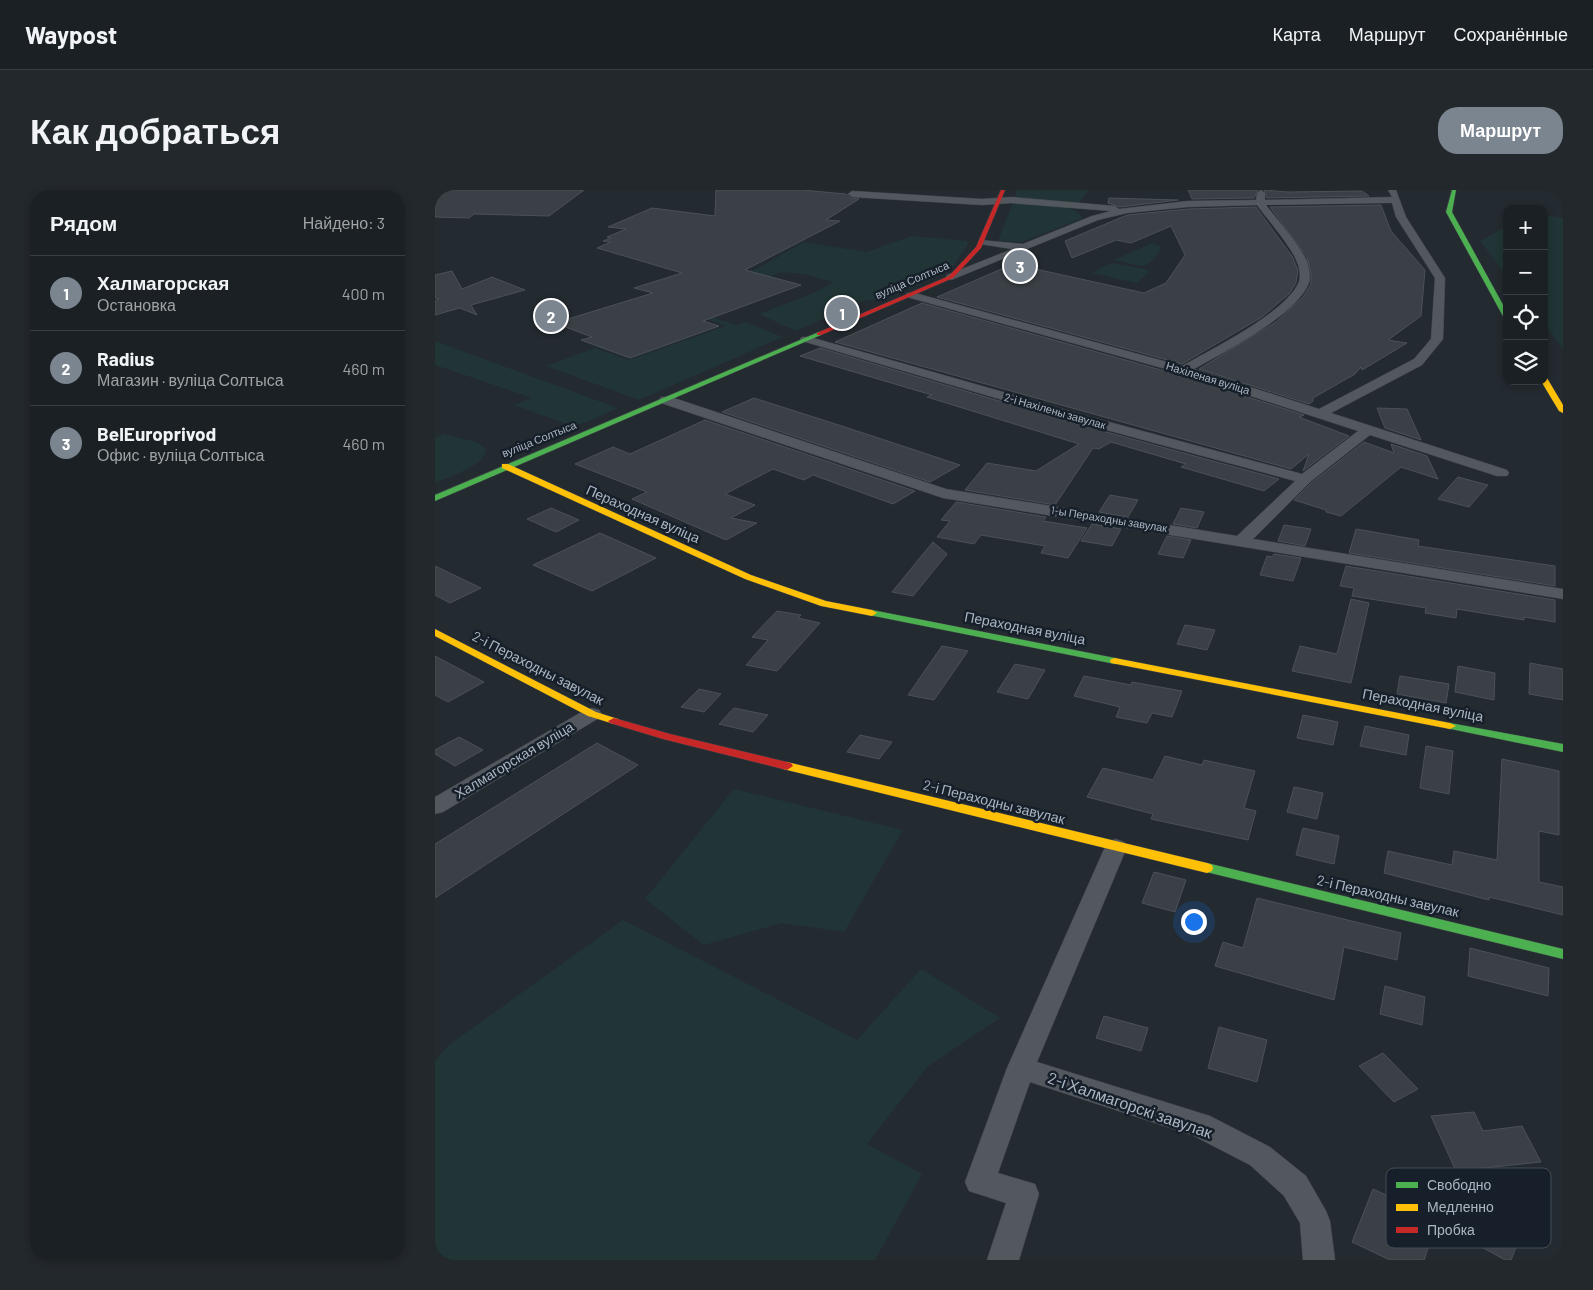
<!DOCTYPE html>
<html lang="ru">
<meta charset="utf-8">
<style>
body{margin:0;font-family:Barlow,sans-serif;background:#23282c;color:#f1f3f6}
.controls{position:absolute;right:15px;top:15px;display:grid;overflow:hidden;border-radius:10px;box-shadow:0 2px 8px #0003}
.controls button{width:45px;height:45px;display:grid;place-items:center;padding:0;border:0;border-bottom:1px solid #383e41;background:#1a2024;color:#f1f3f6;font:25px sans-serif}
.you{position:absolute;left:758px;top:731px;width:18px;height:18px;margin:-12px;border:4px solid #fff;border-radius:50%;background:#1a73e8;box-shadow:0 0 0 8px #1a73e833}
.badge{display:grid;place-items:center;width:32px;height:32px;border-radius:50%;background:#7b8590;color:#fff;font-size:16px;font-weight:700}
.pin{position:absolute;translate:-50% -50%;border:2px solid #fff;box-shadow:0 1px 5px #0006}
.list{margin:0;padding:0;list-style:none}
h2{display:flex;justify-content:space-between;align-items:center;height:65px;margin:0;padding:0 20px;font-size:21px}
h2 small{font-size:16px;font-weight:400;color:#9fa3a6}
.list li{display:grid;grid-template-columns:32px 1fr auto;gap:15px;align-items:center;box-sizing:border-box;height:75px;padding:0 20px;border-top:1px solid #383e41}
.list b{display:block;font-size:19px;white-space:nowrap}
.list p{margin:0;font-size:16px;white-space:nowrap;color:#9fa3a6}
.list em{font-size:16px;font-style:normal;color:#9fa3a6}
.icon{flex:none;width:28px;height:28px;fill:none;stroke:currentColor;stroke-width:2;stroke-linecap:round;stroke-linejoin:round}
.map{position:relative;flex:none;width:1128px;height:1070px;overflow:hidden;border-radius:20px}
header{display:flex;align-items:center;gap:30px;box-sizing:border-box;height:70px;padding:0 25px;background:#1a2024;border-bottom:1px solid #383e41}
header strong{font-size:24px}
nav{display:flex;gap:28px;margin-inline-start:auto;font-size:18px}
.intro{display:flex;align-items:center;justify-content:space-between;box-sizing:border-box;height:120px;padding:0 30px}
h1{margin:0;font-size:35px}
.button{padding:12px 22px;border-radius:20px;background:#7b8590;color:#fff;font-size:18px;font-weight:700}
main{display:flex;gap:30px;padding:0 30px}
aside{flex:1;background:#1a2024;border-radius:20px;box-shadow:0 2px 8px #0003}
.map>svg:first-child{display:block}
</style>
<header>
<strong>Waypost</strong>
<nav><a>Карта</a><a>Маршрут</a><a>Сохранённые</a></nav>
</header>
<div class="intro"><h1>Как добраться</h1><a class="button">Маршрут</a></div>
<main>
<aside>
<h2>Рядом<small>Найдено: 3</small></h2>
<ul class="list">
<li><span class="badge">1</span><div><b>Халмагорская</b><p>Остановка</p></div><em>400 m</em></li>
<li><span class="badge">2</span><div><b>Radius</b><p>Магазин · вуліца Солтыса</p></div><em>460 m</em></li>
<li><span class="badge">3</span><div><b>BelEuroprivod</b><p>Офис · вуліца Солтыса</p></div><em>460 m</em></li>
</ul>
</aside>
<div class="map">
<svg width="1128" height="1070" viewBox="0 0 1128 1070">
<rect width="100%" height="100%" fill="#232a30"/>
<g fill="#213536">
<polygon points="581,0 653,0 644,13 580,8"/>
<path d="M578 12C599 14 635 9 648 28L587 52 563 51Z"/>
<polygon points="1109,25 1128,28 1128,158 1109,134"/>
<polygon points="1072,36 1072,86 1045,51"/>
<polygon points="477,46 532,51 533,54 517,78 507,85 451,109 428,111 361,141 324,124 381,102 399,92 369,84 346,82 256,116 269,125 302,135 310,132 348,147 204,210 111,176 160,158 194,170 291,136 222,110 321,79 369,52 431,62"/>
<path d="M717 53 727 57C711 84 708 75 679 70Z"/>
<polygon points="675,73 710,79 714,82 702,93 657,83"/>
<polygon points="0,151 183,218 152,232 137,236 79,215 97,208 0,175"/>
<path d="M9 244 42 252 51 259C52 275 13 287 0 293V248Z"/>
<polygon points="299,599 468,640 409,742 347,733 269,755 210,709"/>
<polygon points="188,730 422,850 486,779 565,828 492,877 432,954 487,984 440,1070 0,1070 0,871 14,855"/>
</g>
<g fill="#3a4045" stroke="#4a5158">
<polygon points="0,0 149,0 114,26 39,24 34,28 0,27"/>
<polygon points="281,0 367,0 411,4 416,8 424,9 391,30 405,31 310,80 366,95 268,131 284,136 195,168 146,150 157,147 120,133 218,103 199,98 247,83 162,58 176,52 168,51 176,48 172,47 191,39 173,37 217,18 280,26"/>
<polygon points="753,0 823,0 819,8 757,9"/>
<polygon points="829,0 853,2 927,1 934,6 832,8"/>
<polygon points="674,8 743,10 685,17 673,13"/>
<polygon points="946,15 956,41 990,80 986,126 953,150 972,153 927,180 926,177 920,184 878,208 878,211 874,214 764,179 841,132 868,107 876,94 876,83 872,67 835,17"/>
<polygon points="821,17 857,66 863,80 861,93 854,104 827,127 747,174 502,107 578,74 709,103 731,93 750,65 736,36 696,53 681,50 637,68 630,51 692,25 753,19"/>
<polygon points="17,81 27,99 57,87 90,100 36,115 42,125 25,118 0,125 0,111 4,109 0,108 0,85"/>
<polygon points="487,113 744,185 869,225 864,227 914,246 868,281 874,264 856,279 400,152"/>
<polygon points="385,158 642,234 844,289 829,301 746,277 751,274 676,252 664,259 658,258 620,315 530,300 552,273 601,281 644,254 492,207 497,205 365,166"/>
<polygon points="319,208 413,238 525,275 495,292 287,222"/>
<polygon points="942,218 972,219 986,250 950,238"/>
<polygon points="270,230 480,301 458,314 378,285 369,290 338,279 290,304 320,315 296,328 322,333 291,350 197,309 212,302 140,274 178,257 195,264"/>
<polygon points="929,252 959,263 956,254 992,266 1003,289 966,277 906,326 891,322 891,320 859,310 876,293"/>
<polygon points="1023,287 1053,295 1034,317 1003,309"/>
<polygon points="675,305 703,310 693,327 664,322"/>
<polygon points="521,312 611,327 608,331 652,338 633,368 606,363 610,356 546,345 539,354 502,347 515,331 506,330"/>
<polygon points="116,318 144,330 121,342 92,329"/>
<polygon points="746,318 769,322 762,338 738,334"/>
<polygon points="657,334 686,339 677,356 646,351"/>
<polygon points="849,335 876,339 870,356 843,351"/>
<polygon points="921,339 984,350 983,356 1120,376 1120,396 914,363"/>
<polygon points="165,343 221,368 157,401 98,375"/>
<polygon points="732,346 756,350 748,368 723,364"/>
<polygon points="498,352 512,364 478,406 457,402"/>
<polygon points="839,364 866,368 858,391 825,385 832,366 837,367"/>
<polygon points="0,376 46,398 15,413 0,405"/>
<polygon points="911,376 1120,410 1120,432 1089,427 1089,430 1022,419 1021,428 990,423 991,418 917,406 919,398 905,396"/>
<polygon points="916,409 934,413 916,493 857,481 865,456 902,464"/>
<polygon points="342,421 366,425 363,428 385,433 342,481 311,475 333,450 317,447"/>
<polygon points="750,435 780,440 772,460 742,454"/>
<polygon points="507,456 533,461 499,510 473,505"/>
<polygon points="0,466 49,492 13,512 0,505"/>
<polygon points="1095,473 1128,479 1128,510 1094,504"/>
<polygon points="580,474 610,480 593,509 562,502"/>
<polygon points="1023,476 1060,483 1059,510 1020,502"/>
<polygon points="649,486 696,495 697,492 747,501 737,527 717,523 712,533 681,527 685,517 639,506"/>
<polygon points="965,486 1014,494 1011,513 962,504"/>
<polygon points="264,499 286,504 269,522 246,517"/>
<polygon points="299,518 333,525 318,542 284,534"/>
<polygon points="868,525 903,532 898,555 862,548"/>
<polygon points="930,536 974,545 971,565 925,556"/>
<polygon points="425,545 457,552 444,569 412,562"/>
<polygon points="24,547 48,560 20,576 0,564 0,560"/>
<polygon points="162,553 203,575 0,708 0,654"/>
<polygon points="991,556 1018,561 1014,604 985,598"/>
<polygon points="730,566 767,575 769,570 820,581 809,618 821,621 813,650 716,629 718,624 652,607 668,578 718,590"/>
<polygon points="1067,569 1124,581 1124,645 1104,641 1104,692 1128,697 1128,725 1054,707 1054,710 949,683 953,661 1017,675 1019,661 1062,670"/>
<polygon points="859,597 888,603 882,629 852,622"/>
<polygon points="868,638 904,646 899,674 861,665"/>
<polygon points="719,682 751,690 740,722 707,713"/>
<polygon points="822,708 966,743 962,770 909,757 899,810 780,776 788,752 808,758"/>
<polygon points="1035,758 1114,778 1113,806 1033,786"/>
<polygon points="950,796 990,807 987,835 945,824"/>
<polygon points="669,826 713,838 706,861 661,848"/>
<polygon points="784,837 832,850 822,892 773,878"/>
<polygon points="948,863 983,899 959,912 924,876"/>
<polygon points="1039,922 1048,941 1087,936 1106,972 1021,981 996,926"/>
<polygon points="938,999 1003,1029 989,1070 955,1070 917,1052"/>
<polygon points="1048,1018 1088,1039 1076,1070 1070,1070 1034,1050"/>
</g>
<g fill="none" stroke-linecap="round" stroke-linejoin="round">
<defs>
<g id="street">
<path d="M826 0 830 3V10L957 7 953 0H961L971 27 1010 88 1008 149 987 175 896 223 1072 280 1074 283 1072 286H1062L935 245 875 292 818 349 1128 399V409L508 308 226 213 224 210 226 207H236L511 299 802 346 860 291 642 232 367 151 365 149 367 147H375L652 226 867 284 923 241 745 183 472 107 471 105 472 103H480L747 176C777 159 848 124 863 94 866 88 865 78 862 72 856 56 833 30 822 15L753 17 692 23 663 30 516 90 511 87 512 85 577 59 545 54V50L588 54 657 26 676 21 576 13 547 15 417 7 413 4 417 1 547 9 576 7 680 16 684 19 753 11 821 10 822 3ZM957 13 961 27 1000 88 996 149 979 169 884 219 759 179C789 162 861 126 874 93 876 87 874 80 873 74 869 60 841 28 831 15Z"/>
<polygon points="157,518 164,520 167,524 164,528 8,622 0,624 0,607 150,520"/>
<polygon points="681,649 689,652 692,657 602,872 775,926 835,957 871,986 891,1021 895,1031 900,1070 868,1070 865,1033 849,1006 815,975 757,945 595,892 563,983 600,994 604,1004 584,1070 552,1070 571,1013 534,1001 530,992 572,878 670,657 673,652"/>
</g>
<g id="fast">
<polygon points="1017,0 1021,0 1017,22 1072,122 1072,130 1069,128 1011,22"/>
<polygon points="384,142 387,144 386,145 0,311 0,305"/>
<polygon points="437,420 680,468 685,471 680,474 434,425 432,423 434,421"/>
<polygon points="1015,533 1128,554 1128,562 1011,538 1009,536"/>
<polygon points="772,673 1128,759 1128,769 767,681 766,678 767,675"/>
</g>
<g id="slow">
<polygon points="1109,188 1112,188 1128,215 1128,223 1124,221 1106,191 1109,191"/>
<polygon points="67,274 73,274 316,385 391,411 437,420 442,423 437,426 386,416 310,389 67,278"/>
<polygon points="0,439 161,522 183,529 185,531 179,534 153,526 0,446"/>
<polygon points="680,468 1015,533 1021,536 1015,539 676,473 675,471 676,469"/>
<polygon points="352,572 772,673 777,675 778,678 777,681 772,683 348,579 346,576 348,573"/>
</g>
<g id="jam">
<polygon points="566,0 570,0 546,58 518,88 386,145 382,145 382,143 514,86 541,57"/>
<polygon points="179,528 235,544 356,573 358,576 352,580 228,549 175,533 173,531"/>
</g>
</defs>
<use href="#street" stroke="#3f4449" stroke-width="1"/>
<use href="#fast" stroke="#3f4449" stroke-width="1"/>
<use href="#slow" stroke="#3f4449" stroke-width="1"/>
<use href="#jam" stroke="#3f4449" stroke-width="1"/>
<use href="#street" fill="#52585e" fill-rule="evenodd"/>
<use href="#fast" fill="#4caf50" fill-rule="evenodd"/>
<use href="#slow" fill="#ffc107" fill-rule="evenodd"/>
<use href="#jam" fill="#c62828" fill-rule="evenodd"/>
</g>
<g text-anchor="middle" stroke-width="5" stroke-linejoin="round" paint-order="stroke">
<g font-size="11" fill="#abb6c3" stroke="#17202a">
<text transform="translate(477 90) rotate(-23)" y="4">вуліца Солтыса</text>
<text transform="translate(773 188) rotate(17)" y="4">Нахіленая вуліца</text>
<text transform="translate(620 221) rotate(16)" y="4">2-і Нахілены завулак</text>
<text transform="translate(104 249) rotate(-22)" y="4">вуліца Солтыса</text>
<text transform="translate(674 329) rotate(9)" y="4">1-ы Пераходны завулак</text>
</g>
<g font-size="14" fill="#abb6c3" stroke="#17202a">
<text transform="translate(208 324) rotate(24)" y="5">Пераходная вуліца</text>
<text transform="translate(590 438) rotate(11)" y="5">Пераходная вуліца</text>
<text transform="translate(103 478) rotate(27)" y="5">2-і Пераходны завулак</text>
<text transform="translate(988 515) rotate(11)" y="5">Пераходная вуліца</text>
<text transform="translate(79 570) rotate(-31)" y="5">Халмагорская вуліца</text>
<text transform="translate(559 612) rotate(14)" y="5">2-і Пераходны завулак</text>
<text transform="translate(953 706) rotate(13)" y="5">2-і Пераходны завулак</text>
</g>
<g font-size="16" fill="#abb6c3" stroke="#17202a">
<text transform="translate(695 915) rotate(19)" y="6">2-і Халмагорскі завулак</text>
</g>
</g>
<rect x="951" y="978" width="165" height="80" rx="8" fill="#17202a" stroke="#434d58" stroke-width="1"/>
<rect x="961" y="992" width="22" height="6" fill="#4caf50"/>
<rect x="961" y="1014" width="22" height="7" fill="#ffc107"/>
<rect x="961" y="1037" width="22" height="6" fill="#c62828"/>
<g font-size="14" fill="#abb6c3">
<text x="992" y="1000">Свободно</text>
<text x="992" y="1022">Медленно</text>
<text x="992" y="1045">Пробка</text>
</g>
</svg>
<div class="controls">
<button>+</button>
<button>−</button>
<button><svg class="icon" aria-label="locate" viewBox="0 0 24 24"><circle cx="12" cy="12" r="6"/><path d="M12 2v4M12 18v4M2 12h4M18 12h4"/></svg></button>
<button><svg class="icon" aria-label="layers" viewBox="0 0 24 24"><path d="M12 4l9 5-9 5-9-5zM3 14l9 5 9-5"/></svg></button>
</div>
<div class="you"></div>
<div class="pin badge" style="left:407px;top:123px">1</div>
<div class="pin badge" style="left:116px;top:126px">2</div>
<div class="pin badge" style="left:585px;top:76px">3</div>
</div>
</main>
